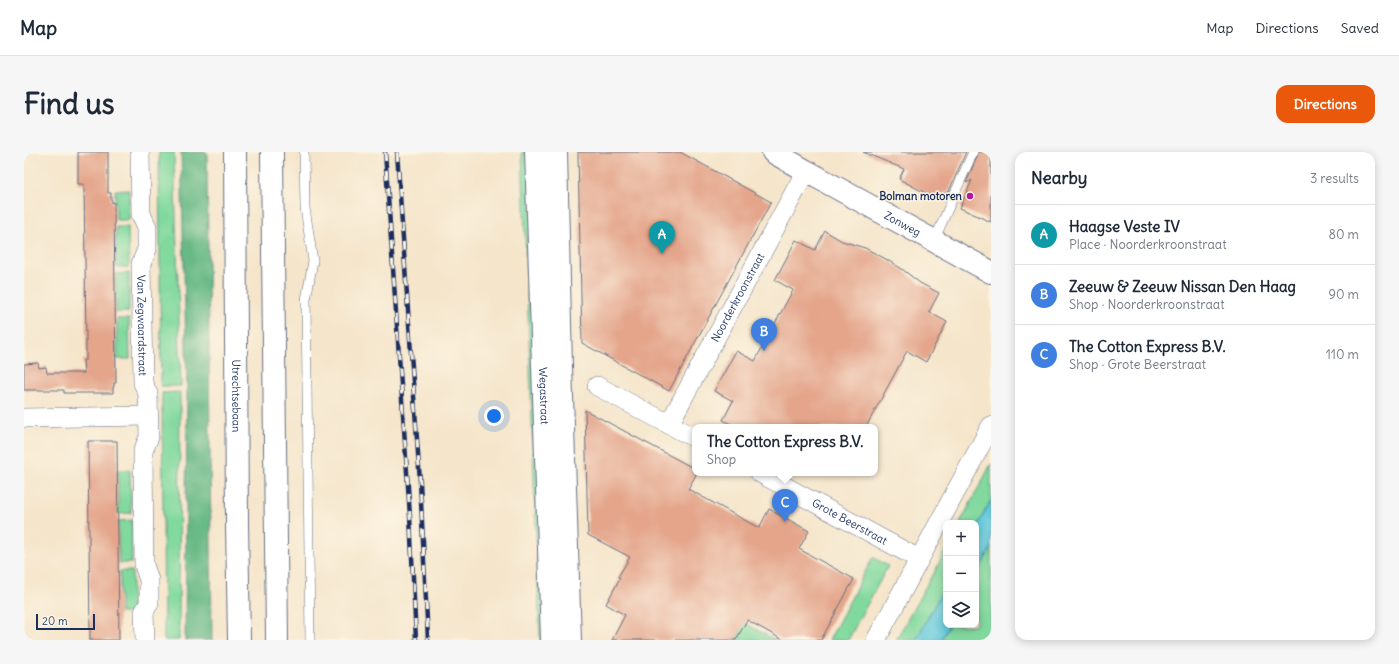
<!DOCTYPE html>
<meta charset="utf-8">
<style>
body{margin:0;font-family:Delius,sans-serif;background:#f6f6f7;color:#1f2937}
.controls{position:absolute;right:12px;bottom:12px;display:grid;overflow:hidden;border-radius:8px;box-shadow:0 2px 10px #0003}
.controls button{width:36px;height:36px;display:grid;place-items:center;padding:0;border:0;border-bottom:1px solid #e0e1e3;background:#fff;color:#1f2937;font:20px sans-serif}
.scale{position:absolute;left:12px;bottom:10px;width:59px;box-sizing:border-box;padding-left:4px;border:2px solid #1b2f5e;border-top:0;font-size:11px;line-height:14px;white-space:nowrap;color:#1b2f5e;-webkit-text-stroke:3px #fcf5e5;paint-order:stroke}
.you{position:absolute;left:470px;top:264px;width:14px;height:14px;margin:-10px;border:3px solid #fff;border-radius:50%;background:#1a73e8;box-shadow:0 0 0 6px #1a73e833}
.badge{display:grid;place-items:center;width:26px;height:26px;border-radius:50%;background:#ea580c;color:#fff;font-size:13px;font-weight:700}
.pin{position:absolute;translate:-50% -33px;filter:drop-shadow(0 1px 2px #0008)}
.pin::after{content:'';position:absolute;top:21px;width:14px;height:12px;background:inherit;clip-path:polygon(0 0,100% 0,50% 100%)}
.popup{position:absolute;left:668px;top:272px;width:186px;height:52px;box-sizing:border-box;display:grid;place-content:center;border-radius:8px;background:#fff;filter:drop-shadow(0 1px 3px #0005);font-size:13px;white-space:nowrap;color:#747a83}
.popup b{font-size:15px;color:#1f2937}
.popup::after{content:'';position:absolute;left:50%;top:100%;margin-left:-8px;border:8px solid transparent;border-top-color:#fff}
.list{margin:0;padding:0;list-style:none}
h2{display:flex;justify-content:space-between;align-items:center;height:52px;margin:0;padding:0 16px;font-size:17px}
h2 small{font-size:13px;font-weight:400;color:#747a83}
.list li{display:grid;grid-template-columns:26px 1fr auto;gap:12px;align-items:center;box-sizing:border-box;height:60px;padding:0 16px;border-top:1px solid #e0e1e3}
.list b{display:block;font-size:15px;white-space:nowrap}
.list p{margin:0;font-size:13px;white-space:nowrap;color:#747a83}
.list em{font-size:13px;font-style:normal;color:#747a83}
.icon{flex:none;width:22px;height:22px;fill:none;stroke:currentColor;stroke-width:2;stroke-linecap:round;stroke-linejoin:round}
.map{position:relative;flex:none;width:967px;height:488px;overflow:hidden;border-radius:12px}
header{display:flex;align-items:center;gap:24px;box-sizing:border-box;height:56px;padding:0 20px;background:#fff;border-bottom:1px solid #e0e1e3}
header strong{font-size:19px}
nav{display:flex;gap:22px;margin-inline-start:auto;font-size:14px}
.intro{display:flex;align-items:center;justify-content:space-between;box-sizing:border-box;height:96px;padding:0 24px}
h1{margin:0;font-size:28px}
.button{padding:10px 18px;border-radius:12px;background:#ea580c;color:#fff;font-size:14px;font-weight:700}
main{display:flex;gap:24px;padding:0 24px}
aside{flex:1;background:#fff;border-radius:12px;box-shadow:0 2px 10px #0003}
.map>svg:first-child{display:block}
</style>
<header>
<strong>Map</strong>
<nav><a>Map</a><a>Directions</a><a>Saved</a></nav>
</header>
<div class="intro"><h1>Find us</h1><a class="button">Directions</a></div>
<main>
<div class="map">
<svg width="967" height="488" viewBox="0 0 967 488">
<rect width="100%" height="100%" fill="#fcf5e5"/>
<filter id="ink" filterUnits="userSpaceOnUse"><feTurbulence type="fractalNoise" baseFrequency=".025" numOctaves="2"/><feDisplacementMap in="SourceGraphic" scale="8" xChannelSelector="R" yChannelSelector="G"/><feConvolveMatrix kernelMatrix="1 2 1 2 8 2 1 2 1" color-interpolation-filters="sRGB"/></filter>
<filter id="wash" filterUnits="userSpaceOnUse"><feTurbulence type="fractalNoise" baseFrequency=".012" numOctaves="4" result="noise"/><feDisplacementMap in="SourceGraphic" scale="16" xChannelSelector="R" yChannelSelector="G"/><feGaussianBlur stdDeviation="0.9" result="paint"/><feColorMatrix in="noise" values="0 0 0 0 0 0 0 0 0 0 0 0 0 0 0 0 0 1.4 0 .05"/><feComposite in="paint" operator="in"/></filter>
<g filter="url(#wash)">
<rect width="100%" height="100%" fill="#f5e5ca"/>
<g fill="#81d99e" stroke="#4e847e">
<polygon points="135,0 150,0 157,234 137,234"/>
<polygon points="498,0 505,0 522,488 516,488"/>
<polygon points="91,38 105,38 105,68 92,68"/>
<polygon points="92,75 104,75 105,115 92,115"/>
<polygon points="105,121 105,160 92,160 92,122"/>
<polygon points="105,167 106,207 93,207 93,167"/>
<polygon points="156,240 155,488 140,488 138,241"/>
<polygon points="967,312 967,348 952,376 952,371 936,371"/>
<polygon points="94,318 106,318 107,361 94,362"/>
<polygon points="108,368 108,411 95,411 94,369"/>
<polygon points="967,396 967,488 917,488 925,473 952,473 952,424"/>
<polygon points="922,397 922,432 892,488 872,488 908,423 909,423"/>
<polygon points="849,405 864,414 824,488 805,488"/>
<rect x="96" y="419" width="12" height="42"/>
<polygon points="721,471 752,488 712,488"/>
</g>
<polygon fill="#68b985" stroke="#427472" points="157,0 183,0 188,488 161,488 163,238"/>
<g fill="#60c9dc" stroke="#3e7c9d">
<polygon points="967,348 967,396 952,424 952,376"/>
<polygon points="922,432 922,473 925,473 917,488 892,488"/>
</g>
<g id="blocks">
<g fill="#e4a58b">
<polygon points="54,0 84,0 84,41 87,41 87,48 88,48 88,51 90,50 92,231 90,231 90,235 89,235 89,241 40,241 40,238 0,238 0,212 14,211 15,216 22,215 23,221 60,221 59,208 62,208 62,188 60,32 54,32"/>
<polygon points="554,0 656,0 747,50 645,239 558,191"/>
<polygon points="839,0 942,0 925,39 913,45 909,45 875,27 880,17"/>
<polygon points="955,0 967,0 967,70 936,56 948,28 942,31"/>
<polygon points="801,79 818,89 841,96 860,106 878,117 896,131 915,141 905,160 923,170 902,210 883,199 842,275 712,275 699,268 709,249 690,239 712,199 731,209 769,138 751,128 772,88 791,98"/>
<polygon points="561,258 671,317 671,321 673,321 664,337 735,376 745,357 785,379 775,397 830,427 797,488 759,488 723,468 712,488 588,488 601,463 582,452 596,426 594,425 606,405 564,383"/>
<polygon points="64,289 93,289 95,488 66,488"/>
</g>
</g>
</g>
<g filter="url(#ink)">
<use href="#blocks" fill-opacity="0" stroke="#676f84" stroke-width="1"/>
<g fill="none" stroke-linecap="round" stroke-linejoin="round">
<defs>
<g id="service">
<polyline points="280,0 281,56 289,109 282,148 286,488"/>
<polyline points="910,89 949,0"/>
</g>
<g id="minor">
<path id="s1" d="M116 0 117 62 123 75V97L117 112 119 231 124 242 125 285 119 299 120 413 125 428V451L120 460 121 488"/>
<polyline points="573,234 671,286"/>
<polyline points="0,266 124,264"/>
<path id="s2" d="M645 272 782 19"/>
<path id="s3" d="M736 321 895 407"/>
<polyline points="852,488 967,274"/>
</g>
<g id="tertiary">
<path id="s4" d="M749 0 782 19 967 120"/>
</g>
<g id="secondary">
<path id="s5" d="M512 0 528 488"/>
<polyline points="532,0 537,214 546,488"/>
</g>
<g id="motorway">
<path id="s6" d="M211 0 213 372 215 488"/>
<polyline points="248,0 253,488"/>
</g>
</defs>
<use href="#service" stroke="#676f84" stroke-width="10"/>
<use href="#minor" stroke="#676f84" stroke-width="20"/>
<use href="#tertiary" stroke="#676f84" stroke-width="24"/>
<use href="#secondary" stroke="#676f84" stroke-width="24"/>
<use href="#motorway" stroke="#676f84" stroke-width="24"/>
<use href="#service" stroke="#fff" stroke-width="9"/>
<use href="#minor" stroke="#fff" stroke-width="19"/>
<use href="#tertiary" stroke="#fff" stroke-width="22"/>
<use href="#secondary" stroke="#fff" stroke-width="22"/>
<use href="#motorway" stroke="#fff" stroke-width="22"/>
<defs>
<g id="rail">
<polyline points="361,0 386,364 392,488"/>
<polyline points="373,0 396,330 404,488"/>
</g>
</defs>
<use href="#rail" stroke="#1b2f5e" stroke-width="4.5"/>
<use href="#rail" stroke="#fcf5e5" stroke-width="3" stroke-dasharray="9" stroke-linecap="butt"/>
</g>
</g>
<circle fill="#b5179e" stroke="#fcf5e5" stroke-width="1.5" cx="946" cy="44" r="4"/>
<g text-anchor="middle" stroke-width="3" stroke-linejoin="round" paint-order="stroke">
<g font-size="11" font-weight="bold" fill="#1b2f5e" stroke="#fcf5e5" text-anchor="end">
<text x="938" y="48">Bolman motoren</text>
</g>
<g font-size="11" fill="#1b2f5e" stroke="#fcf5e5">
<text dy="4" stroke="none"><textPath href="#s4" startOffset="148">Zonweg</textPath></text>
<text dy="4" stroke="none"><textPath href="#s2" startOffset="144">Noorderkroonstraat</textPath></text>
<text dy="4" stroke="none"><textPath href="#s1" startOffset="176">Van Zegwaardstraat</textPath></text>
<text dy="4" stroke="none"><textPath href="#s6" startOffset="244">Utrechtsebaan</textPath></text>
<text dy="4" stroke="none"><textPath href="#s5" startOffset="244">Wegastraat</textPath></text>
<text dy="4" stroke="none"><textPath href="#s3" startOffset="102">Grote Beerstraat</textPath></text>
</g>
</g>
</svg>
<div class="controls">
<button>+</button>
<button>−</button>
<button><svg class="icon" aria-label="layers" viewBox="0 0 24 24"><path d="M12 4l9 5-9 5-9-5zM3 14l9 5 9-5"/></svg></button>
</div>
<div class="scale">20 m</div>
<div class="you"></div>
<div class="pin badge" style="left:638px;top:102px;background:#0f9aa8">A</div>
<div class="pin badge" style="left:740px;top:199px;background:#3f7fe0">B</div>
<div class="pin badge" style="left:761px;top:370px;background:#3f7fe0">C</div>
<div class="popup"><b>The Cotton Express B.V.</b>Shop</div>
</div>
<aside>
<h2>Nearby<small>3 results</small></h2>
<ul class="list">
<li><span class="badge" style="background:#0f9aa8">A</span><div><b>Haagse Veste IV</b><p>Place · Noorderkroonstraat</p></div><em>80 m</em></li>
<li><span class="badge" style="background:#3f7fe0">B</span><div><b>Zeeuw &amp; Zeeuw Nissan Den Haag</b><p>Shop · Noorderkroonstraat</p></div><em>90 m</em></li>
<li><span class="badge" style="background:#3f7fe0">C</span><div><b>The Cotton Express B.V.</b><p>Shop · Grote Beerstraat</p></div><em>110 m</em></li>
</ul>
</aside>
</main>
